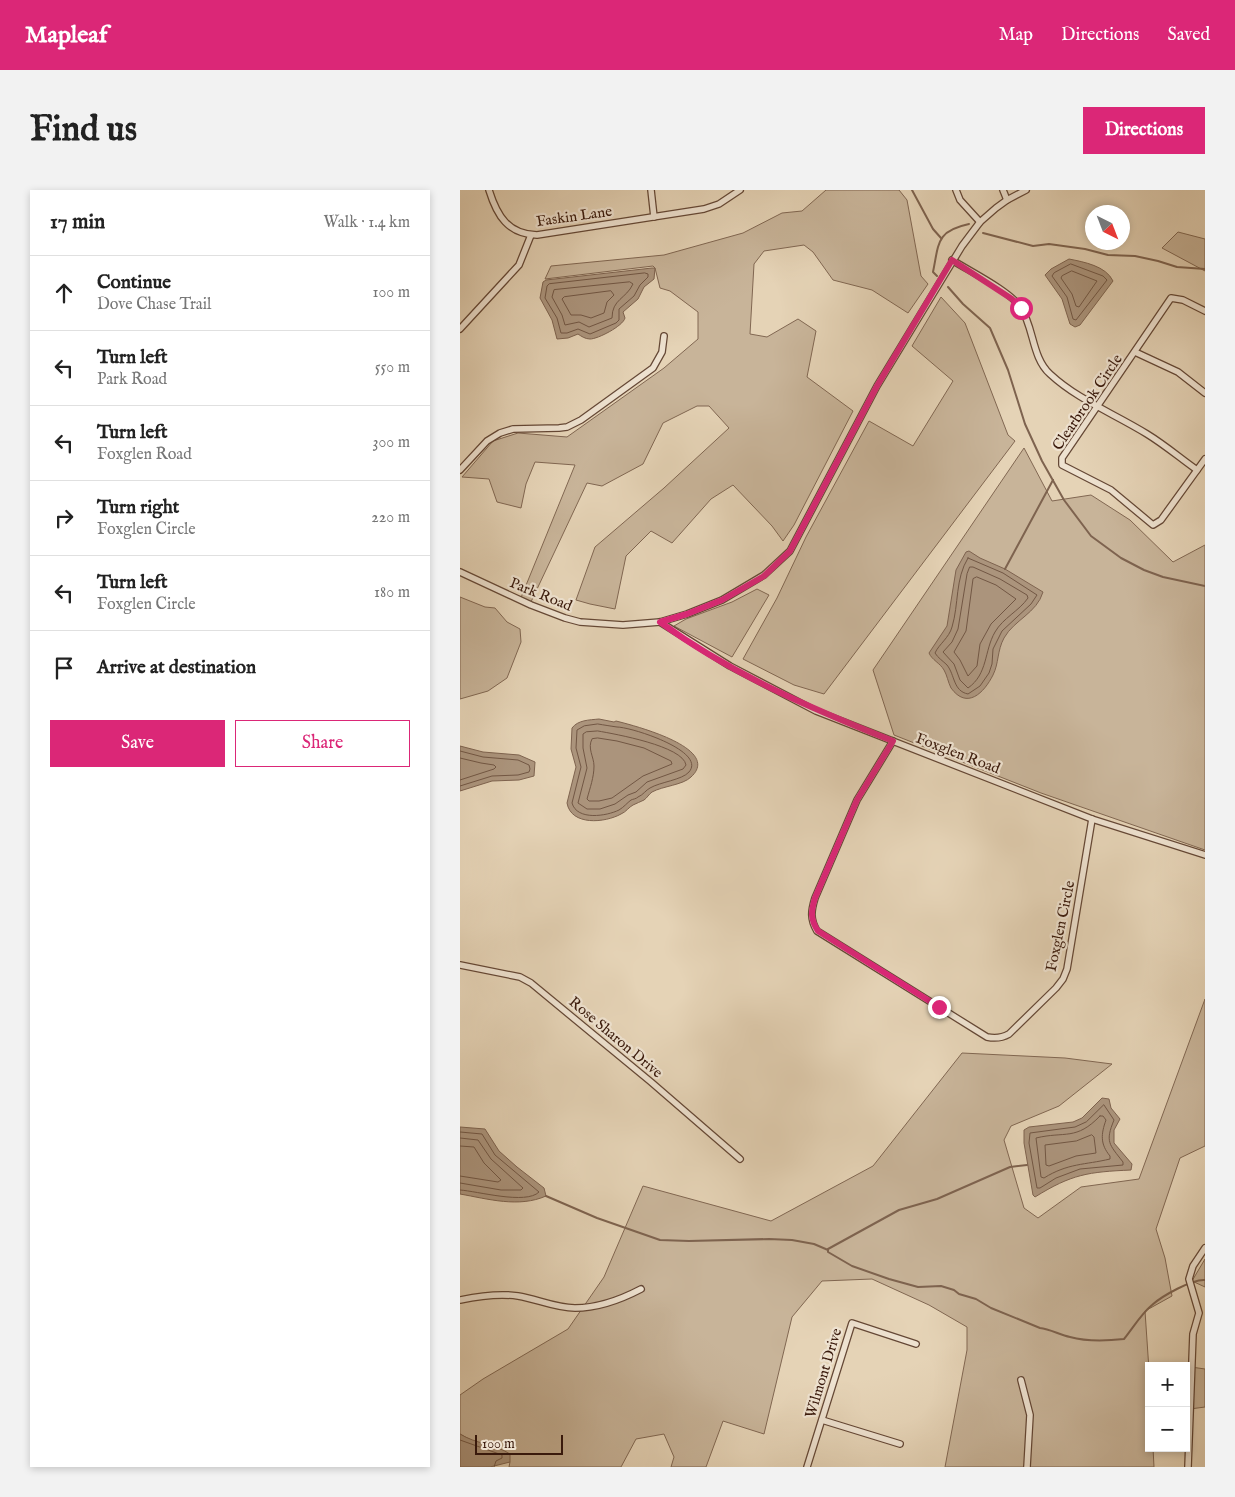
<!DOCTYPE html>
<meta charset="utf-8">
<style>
body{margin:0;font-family:"IM FELL English",serif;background:#f2f2f2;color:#222}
.controls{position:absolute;right:15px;bottom:15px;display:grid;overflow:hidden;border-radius:0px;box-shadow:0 2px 8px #0003}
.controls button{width:45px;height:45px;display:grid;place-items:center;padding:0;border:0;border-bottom:1px solid #e0e0e0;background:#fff;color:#222;font:25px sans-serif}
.compass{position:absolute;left:625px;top:15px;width:45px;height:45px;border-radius:50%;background:#fff;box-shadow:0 2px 8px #0003;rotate:138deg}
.scale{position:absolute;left:15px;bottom:12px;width:88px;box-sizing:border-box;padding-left:5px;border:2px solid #3a1a0c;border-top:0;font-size:14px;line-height:18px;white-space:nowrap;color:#3a1a0c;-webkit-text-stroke:4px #eee2d0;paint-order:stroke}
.stop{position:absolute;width:15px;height:15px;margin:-11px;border:4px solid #db2777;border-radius:50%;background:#fff}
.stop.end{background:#db2777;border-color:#fff;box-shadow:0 1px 5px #0008}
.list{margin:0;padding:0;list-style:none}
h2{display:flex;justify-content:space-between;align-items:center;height:65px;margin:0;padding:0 20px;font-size:21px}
h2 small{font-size:16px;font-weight:400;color:#767676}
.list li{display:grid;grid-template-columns:32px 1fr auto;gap:15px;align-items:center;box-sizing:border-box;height:75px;padding:0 20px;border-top:1px solid #e0e0e0}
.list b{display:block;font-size:19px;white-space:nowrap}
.list p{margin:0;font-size:16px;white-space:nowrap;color:#767676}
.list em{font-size:16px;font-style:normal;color:#767676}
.actions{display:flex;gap:10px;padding:15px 20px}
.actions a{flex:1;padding:11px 0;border:1px solid #db2777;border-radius:0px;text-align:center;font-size:18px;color:#db2777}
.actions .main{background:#db2777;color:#fff}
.icon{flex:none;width:28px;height:28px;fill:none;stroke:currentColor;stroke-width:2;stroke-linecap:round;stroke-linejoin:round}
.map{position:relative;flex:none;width:745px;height:1277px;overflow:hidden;border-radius:0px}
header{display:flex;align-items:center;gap:30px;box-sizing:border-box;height:70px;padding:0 25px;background:#db2777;color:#fff}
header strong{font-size:24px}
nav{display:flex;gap:28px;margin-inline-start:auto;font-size:18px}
.intro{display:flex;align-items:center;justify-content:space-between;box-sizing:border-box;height:120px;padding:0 30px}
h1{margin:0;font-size:35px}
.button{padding:12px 22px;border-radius:0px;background:#db2777;color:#fff;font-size:18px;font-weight:700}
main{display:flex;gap:30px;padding:0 30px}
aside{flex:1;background:#fff;border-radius:0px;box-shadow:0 2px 8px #0003}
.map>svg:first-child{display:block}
</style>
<header>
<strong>Mapleaf</strong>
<nav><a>Map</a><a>Directions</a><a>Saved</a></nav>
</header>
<div class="intro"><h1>Find us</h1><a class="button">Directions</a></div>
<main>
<aside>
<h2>17 min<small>Walk · 1.4 km</small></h2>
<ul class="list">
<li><svg class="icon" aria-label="ahead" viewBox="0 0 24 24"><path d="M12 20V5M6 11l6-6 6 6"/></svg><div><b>Continue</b><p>Dove Chase Trail</p></div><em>100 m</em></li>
<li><svg class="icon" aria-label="left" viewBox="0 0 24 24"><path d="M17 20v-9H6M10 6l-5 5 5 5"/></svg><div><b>Turn left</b><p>Park Road</p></div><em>550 m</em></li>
<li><svg class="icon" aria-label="left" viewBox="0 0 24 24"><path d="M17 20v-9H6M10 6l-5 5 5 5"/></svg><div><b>Turn left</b><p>Foxglen Road</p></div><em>300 m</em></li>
<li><svg class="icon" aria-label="right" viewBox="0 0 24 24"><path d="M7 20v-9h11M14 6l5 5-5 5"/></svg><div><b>Turn right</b><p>Foxglen Circle</p></div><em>220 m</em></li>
<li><svg class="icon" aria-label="left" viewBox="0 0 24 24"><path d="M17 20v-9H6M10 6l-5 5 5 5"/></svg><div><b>Turn left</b><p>Foxglen Circle</p></div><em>180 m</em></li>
<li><svg class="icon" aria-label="arrive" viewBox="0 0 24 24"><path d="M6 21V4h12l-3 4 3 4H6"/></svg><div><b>Arrive at destination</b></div></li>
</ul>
<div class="actions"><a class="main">Save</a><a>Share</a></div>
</aside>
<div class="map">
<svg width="745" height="1277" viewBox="0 0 745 1277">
<rect width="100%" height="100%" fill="#e5d3b6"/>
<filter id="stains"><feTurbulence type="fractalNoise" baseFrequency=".004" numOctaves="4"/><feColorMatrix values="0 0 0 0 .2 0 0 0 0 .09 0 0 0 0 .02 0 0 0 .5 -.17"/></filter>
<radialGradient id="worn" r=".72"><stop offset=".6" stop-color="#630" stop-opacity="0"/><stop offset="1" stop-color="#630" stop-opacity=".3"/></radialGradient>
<g fill="#c8b499" stroke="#816752">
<polygon points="366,0 439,0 447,10 461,86 468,94 448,123 412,100 373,90 353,62 344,55 304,61 294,74 290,144 307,147 338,129 356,141 347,187 393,221 334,335 323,351 312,336 273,295 251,309 212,353 191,341 166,366 155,419 130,414 116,410 135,357 204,298 269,238 249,216 237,216 203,233 183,274 142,296 127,293 70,414 60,410 115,275 75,272 66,294 61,318 37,312 29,289 2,287 33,251 58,243 107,247 204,178 238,149 238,122 210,101 200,98 195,78 193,76 85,89 91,76 204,65 283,43 322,23 342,21"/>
<polygon points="718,42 745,49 745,81 702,58"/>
<polygon points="481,107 505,133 548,245 555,251 364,504 334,495 283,469 317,408 346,347 409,231 453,256 493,191 452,156"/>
<polygon points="564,258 592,311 631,305 670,330 713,372 745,355 745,660 581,603 434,545 413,480"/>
<polygon points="297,399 309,405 272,467 214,436 226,429 272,412"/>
<polygon points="0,407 25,417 35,418 47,432 60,439 61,452 47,488 28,501 0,509"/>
<polygon points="745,809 745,956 720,968 696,1039 705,1068 712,1106 685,1121 689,1180 689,1258 693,1258 694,1277 485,1277 507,1160 507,1137 469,1115 412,1089 362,1091 332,1127 304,1244 263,1231 246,1277 211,1277 214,1267 204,1244 176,1249 161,1277 49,1277 50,1272 0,1244 0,1205 23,1189 108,1139 144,1087 183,996 311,1031 413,976 502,863 605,868 652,874 599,916 551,936 544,950 564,1018 578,1028 621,997 679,989"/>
<polygon points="745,1069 745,1097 732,1091"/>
<polygon points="731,1177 745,1179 745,1217 730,1219"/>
</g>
<g fill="#ab947c" stroke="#7e634f">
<path d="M609 69C624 72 646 76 653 91L620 135 615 137 610 134 602 109 585 85 591 79Z"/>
<path d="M192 78H195L194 89 184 97 178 109 163 122 165 128C163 136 138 149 130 149 125 149 121 146 118 144L108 148 97 149 92 130 80 108 83 92 86 90Z"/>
<path d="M509 361 520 368 545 379 583 402C577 423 554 430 544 448 537 461 539 473 533 485 524 503 507 520 491 498 488 492 487 485 484 480 480 473 472 470 469 463L487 436 496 380 506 362Z"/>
<path d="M139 529 154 532 156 531C172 535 263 558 231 587 223 595 203 596 192 602 189 604 187 608 184 610 180 612 177 613 173 615 169 617 166 622 161 624 145 633 111 636 107 613L116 577 111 559 112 538C118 530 129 530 139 529Z"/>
<polygon points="0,556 23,562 59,565 75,572 74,586 59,590 32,591 0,601"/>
<path d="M642 908 649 909 651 918 660 929 654 940V953L672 974 671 980C628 982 612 984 575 1007L573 1005 564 953V940L569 937 613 932 622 928Z"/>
<path d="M0 937 25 939 39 961 57 977 84 998 86 1006C59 1018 28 1009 0 1004Z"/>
<path d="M0 1244C16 1254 35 1254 50 1264V1272L30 1277H0Z"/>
</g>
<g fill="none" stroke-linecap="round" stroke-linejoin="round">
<g stroke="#725744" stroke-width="1">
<polygon points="611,74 643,86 647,90 616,130 613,129 607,107 592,86 594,83"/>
<polygon points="612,81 637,91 619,117 616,116 612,104 601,88 602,86"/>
<polygon points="185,83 188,84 188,87 180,95 174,106 159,119 159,130 156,133 130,144 118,139 107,143 101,143 97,128 85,108 87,96 89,94"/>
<path d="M170 92 173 94C166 109 152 109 152 128L129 137 119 132 105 135 102 125 92 107 94 100Z"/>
<polygon points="151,101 154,105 147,112 144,123 131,128 121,125 111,125 102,109 104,107"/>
<path d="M508 368 543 383 577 405 571 414 542 441 533 459 532 474 529 483 520 496 508 504C493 501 495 485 487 475 483 471 478 468 475 463 479 454 489 448 492 437 499 414 495 389 508 368Z"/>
<path d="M510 377H513L540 389 567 405 568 408C559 421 543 428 535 442 524 461 528 484 508 498L500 490 494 474 483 462 492 452 498 439 507 384Z"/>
<polygon points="517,387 536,395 556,409 531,434 520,454 517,476 508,486 500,470 494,462 506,441 513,389"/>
<path d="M138 534C144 535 150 536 157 537 171 537 247 561 229 582 222 590 200 592 190 598 186 600 183 605 178 607 176 609 173 609 171 610 167 613 164 617 159 620 147 626 117 631 112 613L121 577 116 558 117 540 124 536Z"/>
<path d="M138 541C155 544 223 556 226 575L223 579 187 592 176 602 168 605 155 614 140 619H127L118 613 127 578 123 558V544L126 542Z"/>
<path d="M138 548 157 551 184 558 211 571 212 574 183 586 152 608 139 611H129L127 609C130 598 134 587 134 576 134 567 127 558 132 549Z"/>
<polyline points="0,561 23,567 58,570 69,575 70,579 69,582 58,585 32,586 0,596"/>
<polyline points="0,568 21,573 34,575 36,577 34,579 0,590"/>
<path d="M644 915 654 930C645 952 649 954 663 972V975L620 979 596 988 580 998H577L569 953 570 943 615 937 626 932Z"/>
<path d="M640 926H643L646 930C641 944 640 954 650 966V969C625 975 608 973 584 988L581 987 576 948C605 941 616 951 640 926Z"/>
<path d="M0 942 22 944 35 965 79 1002C66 1015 17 1001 0 1000"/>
<polygon points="632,945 634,947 636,963 616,966 589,976 586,975 585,955 616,951"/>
<polyline points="0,948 18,950 31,969 63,998 61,1000 41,1000 0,993"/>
<polyline points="0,956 14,957 24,973 41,990 38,992 0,986"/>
<polyline points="0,1250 42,1265 42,1268 36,1271 34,1277"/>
</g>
<g stroke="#7e634f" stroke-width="2">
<polyline points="452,0 473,39 481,48"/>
<polyline points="523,43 573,56 589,54 625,59 648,65 675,66 698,71 717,77 745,79"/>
<path d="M477 86 473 82C479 53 476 41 509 34"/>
<polyline points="488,97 503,114 530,138 548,180 565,234 582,271 604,310 631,346 661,368 684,380 703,387 745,396"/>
<polyline points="545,379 593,290"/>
<path d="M86 1006 137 1028 200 1050 229 1051 309 1049 332 1050 354 1054 368 1060V1062L392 1076 429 1089 458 1097 481 1096 494 1100 499 1104 516 1109 531 1118 580 1138C590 1139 600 1145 610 1147 628 1152 646 1151 664 1149 673 1138 681 1124 692 1115 702 1106 732 1089 745 1090"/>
<polyline points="368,1059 439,1020 477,1009 550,977 567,975"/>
</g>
<defs>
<g id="minor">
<path d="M29 0C37 26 48 44 77 45L244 19 259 14 280 0"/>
<polyline points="191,0 194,27"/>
<polyline points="496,0 500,10 520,32"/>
<polyline points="543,0 547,10"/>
<path d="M492 70C511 82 550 101 561 118 574 138 572 168 590 184 618 210 655 224 687 244 705 255 720 268 737 280"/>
<polyline points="745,121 723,110 711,108 602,268 602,275 651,300 693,335 701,330 745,269"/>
<polyline points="0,139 59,75 71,45"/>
<polyline points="675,162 718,182 745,203"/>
<polyline points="0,280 27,251 40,243 53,239 99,238 107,237 121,230 193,178 202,162 204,146"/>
<polyline points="0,382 71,415 105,428 120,432 163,435 200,432 227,424 262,410 304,385 330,361 417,196 502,56 520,32 536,18 547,10 566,0"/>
<polyline points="200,432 270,476 356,521 632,629 745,665"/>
<path d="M433 551 397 610 355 708C351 721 350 729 357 741L527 847C536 849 542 848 549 844L596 798 603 789 607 779 632 629"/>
<polyline points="0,775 60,787 71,793 191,892 280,969"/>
<path d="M0 1110C19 1106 39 1103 58 1106 77 1109 95 1118 115 1118 139 1118 160 1110 181 1099"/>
<polyline points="561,1190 570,1225 567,1277"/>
<polyline points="362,1230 440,1254"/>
<polyline points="347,1277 392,1133 456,1154"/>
<polyline points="728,1277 733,1144 739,1123 729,1089 733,1076 745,1058"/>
</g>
</defs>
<use href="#minor" stroke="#654836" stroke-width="8"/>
<use href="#minor" stroke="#eee2d0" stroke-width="5.5"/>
</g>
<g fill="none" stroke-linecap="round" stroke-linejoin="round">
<path stroke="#db2777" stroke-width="6" d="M479 817 358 741C350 729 351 721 355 708L397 610 433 551C352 519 271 484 200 432L227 424 262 410 304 386 330 361 417 196 492 70 552 109 561 118"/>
</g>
<g text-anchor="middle" stroke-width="4.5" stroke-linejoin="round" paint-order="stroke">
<g font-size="15" fill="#3a1a0c" stroke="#eee2d0">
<text transform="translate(114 26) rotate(-8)" y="5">Faskin Lane</text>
<text transform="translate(627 212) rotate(-56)" y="5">Clearbrook Circle</text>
<text transform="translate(81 404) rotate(22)" y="5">Park Road</text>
<text transform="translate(498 563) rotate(21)" y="5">Foxglen Road</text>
<text transform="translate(600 736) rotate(-78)" y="5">Foxglen Circle</text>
<text transform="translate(156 847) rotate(40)" y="5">Rose Sharon Drive</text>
<text transform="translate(363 1183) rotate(-73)" y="5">Wilmont Drive</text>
</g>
</g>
<rect width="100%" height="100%" filter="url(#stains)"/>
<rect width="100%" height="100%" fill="url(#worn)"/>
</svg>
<div class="controls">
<button>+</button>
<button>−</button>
</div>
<svg class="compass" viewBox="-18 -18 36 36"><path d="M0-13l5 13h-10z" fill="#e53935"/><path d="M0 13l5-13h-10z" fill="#767676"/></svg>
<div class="scale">100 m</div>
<div class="stop" style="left:561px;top:118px"></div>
<div class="stop end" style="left:479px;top:817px"></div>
</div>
</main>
